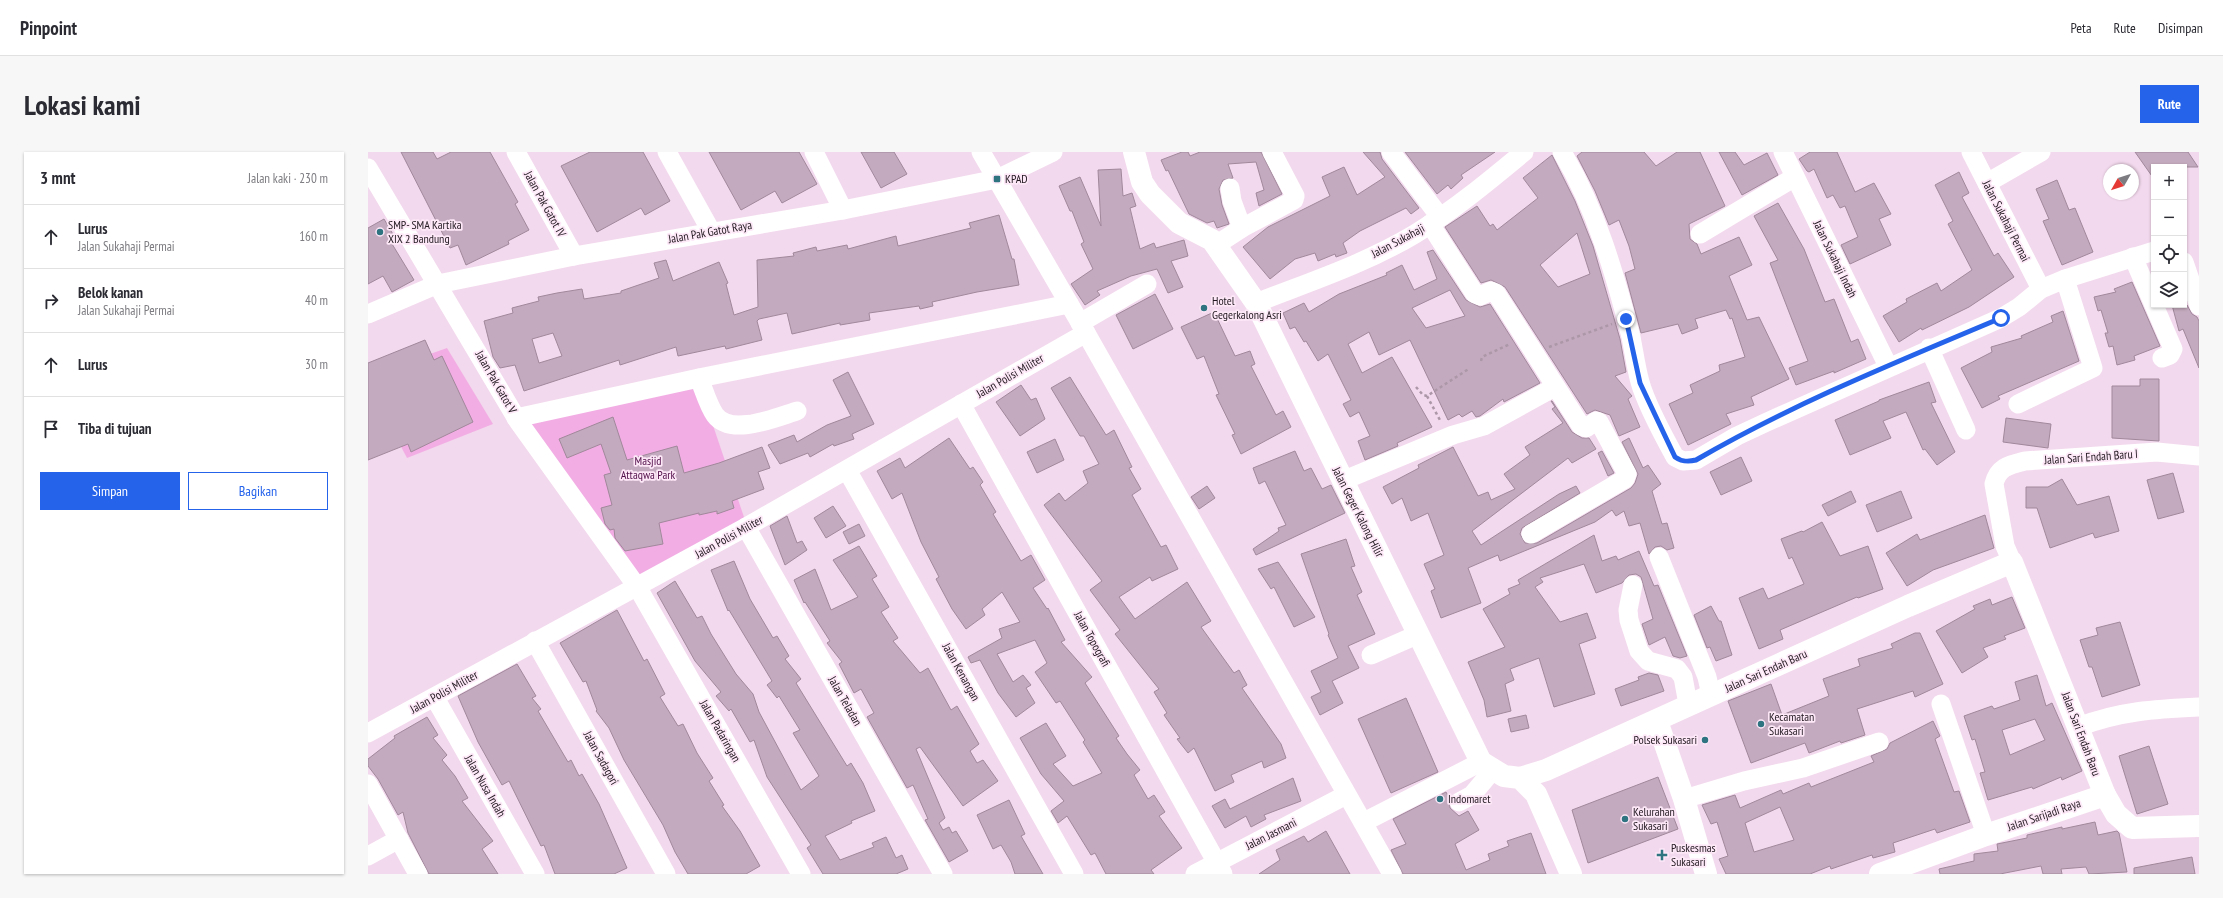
<!DOCTYPE html>
<html lang="id">
<meta charset="utf-8">
<style>
body{margin:0;font-family:"PT Sans Narrow",sans-serif;background:#f7f7f7;color:#2b2b33}
.controls{position:absolute;right:12px;top:12px;display:grid;overflow:hidden;border-radius:0px;box-shadow:0 1px 3px #0004}
.controls button{width:36px;height:36px;display:grid;place-items:center;padding:0;border:0;border-bottom:1px solid #e1e1e2;background:#fff;color:#2b2b33;font:20px sans-serif}
.compass{position:absolute;left:1735px;top:12px;width:36px;height:36px;border-radius:50%;background:#fff;box-shadow:0 1px 3px #0004;rotate:231deg}
.stop{position:absolute;width:12px;height:12px;margin:-9px;border:3px solid #2563eb;border-radius:50%;background:#fff}
.stop.end{background:#2563eb;border-color:#fff;box-shadow:0 1px 4px #0008}
.list{margin:0;padding:0;list-style:none}
h2{display:flex;justify-content:space-between;align-items:center;height:52px;margin:0;padding:0 16px;font-size:17px}
h2 small{font-size:13px;font-weight:400;color:#7c7c81}
.list li{display:grid;grid-template-columns:26px 1fr auto;gap:12px;align-items:center;box-sizing:border-box;height:64px;padding:0 16px;border-top:1px solid #e1e1e2}
.list b{display:block;font-size:15px;white-space:nowrap}
.list p{margin:0;font-size:13px;white-space:nowrap;color:#7c7c81}
.list em{font-size:13px;font-style:normal;color:#7c7c81}
.actions{display:flex;gap:8px;padding:12px 16px}
.actions a{flex:1;padding:9px 0;border:1px solid #2563eb;border-radius:0px;text-align:center;font-size:14px;color:#2563eb}
.actions .main{background:#2563eb;color:#fff}
.icon{flex:none;width:22px;height:22px;fill:none;stroke:currentColor;stroke-width:2;stroke-linecap:round;stroke-linejoin:round}
.map{position:relative;flex:none;width:1831px;height:722px;overflow:hidden;border-radius:0px}
header{display:flex;align-items:center;gap:24px;box-sizing:border-box;height:56px;padding:0 20px;background:#fff;border-bottom:1px solid #e1e1e2}
header strong{font-size:19px}
nav{display:flex;gap:22px;margin-inline-start:auto;font-size:14px}
.intro{display:flex;align-items:center;justify-content:space-between;box-sizing:border-box;height:96px;padding:0 24px}
h1{margin:0;font-size:28px}
.button{padding:10px 18px;border-radius:0px;background:#2563eb;color:#fff;font-size:14px;font-weight:700}
main{display:flex;gap:24px;padding:0 24px}
aside{flex:1;background:#fff;border-radius:0px;box-shadow:0 1px 3px #0004}
.map>svg:first-child{display:block}
</style>
<header>
<strong>Pinpoint</strong>
<nav><a>Peta</a><a>Rute</a><a>Disimpan</a></nav>
</header>
<div class="intro"><h1>Lokasi kami</h1><a class="button">Rute</a></div>
<main>
<aside>
<h2>3 mnt<small>Jalan kaki · 230 m</small></h2>
<ul class="list">
<li><svg class="icon" aria-label="ahead" viewBox="0 0 24 24"><path d="M12 20V5M6 11l6-6 6 6"/></svg><div><b>Lurus</b><p>Jalan Sukahaji Permai</p></div><em>160 m</em></li>
<li><svg class="icon" aria-label="right" viewBox="0 0 24 24"><path d="M7 20v-9h11M14 6l5 5-5 5"/></svg><div><b>Belok kanan</b><p>Jalan Sukahaji Permai</p></div><em>40 m</em></li>
<li><svg class="icon" aria-label="ahead" viewBox="0 0 24 24"><path d="M12 20V5M6 11l6-6 6 6"/></svg><div><b>Lurus</b></div><em>30 m</em></li>
<li><svg class="icon" aria-label="arrive" viewBox="0 0 24 24"><path d="M6 21V4h12l-3 4 3 4H6"/></svg><div><b>Tiba di tujuan</b></div></li>
</ul>
<div class="actions"><a class="main">Simpan</a><a>Bagikan</a></div>
</aside>
<div class="map">
<svg width="1831" height="722" viewBox="0 0 1831 722">
<rect width="100%" height="100%" fill="#f3d9ed"/>
<g fill="#f2aee4">
<polygon points="79,196 125,272 39,306 0,232 0,224"/>
<polygon points="330,229 378,371 272,433 153,266"/>
</g>
<g fill="#c4aabe" stroke="#a1889b" fill-rule="evenodd">
<polygon points="33,0 65,0 69,7 83,0 122,0 150,50 147,52 161,78 140,89 141,92 98,113 90,93 82,96"/>
<polygon points="222,0 275,0 302,49 277,63 273,56 229,80 193,14"/>
<polygon points="341,0 431,0 449,32 414,51 407,39 373,58"/>
<polygon points="493,0 526,0 539,22 513,36"/>
<polygon points="814,0 820,0 822,4 832,0 893,0 914,42 891,54 888,41 896,38 888,10 860,12 865,26 855,28 851,37 854,53 861,72 849,76 846,69 839,71 821,62 800,18 798,19 793,8"/>
<polygon points="995,0 1012,0 1014,7 1051,56 1043,62 1038,56 992,79 975,91 979,101 968,105 967,102 950,109 947,101 927,107 902,127 875,95 900,75 962,44 954,25 976,15 989,43 1017,25"/>
<polygon points="1037,0 1127,0 1093,23 1095,26 1083,37 1080,33 1069,42"/>
<polygon points="1214,0 1276,0 1288,14 1309,0 1332,0 1357,54 1321,72 1322,87 1329,92 1333,102 1371,85 1384,113 1361,124 1379,168 1391,165 1421,227 1383,245 1386,253 1358,262 1363,272 1320,293 1301,252 1325,241 1322,233 1352,219 1351,213 1377,205 1364,166 1362,167 1358,158 1327,167 1330,176 1314,182 1310,172 1273,181 1257,121 1267,117 1261,94 1251,68 1241,73 1227,39 1209,4"/>
<polygon points="1351,0 1367,0 1376,13 1399,1 1410,23 1374,43"/>
<polygon points="1442,0 1469,0 1487,40 1506,31 1523,62 1511,67 1523,93 1482,112 1473,93 1490,85 1477,54 1472,56 1465,43 1459,46 1446,17 1441,20 1439,19 1431,7"/>
<polygon points="1767,0 1820,0 1830,15 1786,15 1786,27"/>
<path d="M1184 3 1207 49 1225 94 1252 187 1258 220 1247 224 1264 244 1260 247 1272 275 1251 284 1242 263 1227 258 1219 262 1137 135 1123 128 1113 131 1077 75 1109 54 1122 74 1125 72 1129 78 1170 46 1155 26ZM1209 81 1222 122 1190 135 1172 113Z"/>
<polygon points="753,17 755,44 764,41 768,54 762,56 772,97 786,91 788,96 816,88 820,104 803,109 815,135 800,141 789,117 763,124 729,139 732,143 717,153 703,132 725,117 713,92 716,90 704,59 702,59 691,34 712,25 733,74 730,18"/>
<polygon points="1591,20 1601,41 1594,45 1626,104 1630,101 1646,125 1601,155 1554,178 1553,176 1531,190 1515,164 1539,150 1538,147 1569,131 1573,139 1604,118 1580,72 1585,69 1567,33"/>
<polygon points="1689,28 1701,58 1707,56 1725,100 1694,113 1675,69 1681,67 1668,37"/>
<polygon points="1410,51 1436,97 1457,150 1466,147 1483,190 1490,187 1498,207 1466,221 1466,219 1428,233 1421,216 1440,209 1402,111 1410,108 1386,64"/>
<path d="M631 63 644 107H646L651 133 609 140 564 150 565 154 552 157 551 154 501 161 502 168 472 173V171L424 182 419 161 391 167 389 169 394 188 358 197 357 194 310 204 308 195 252 213 251 208 156 239 147 213 132 216 125 205 116 169 145 161 144 156 171 149 170 145 189 141 214 137 216 147 253 141V139L291 126 286 111 298 108 305 129 351 110 360 131 358 132 366 163 390 155 389 108 426 104 425 101 448 95 449 99 479 93 480 97 528 84 530 94 603 76 601 71ZM185 181 194 204 171 211 164 187Z"/>
<polygon points="16,67 26,84 21,87 46,128 24,140 15,124 0,132 0,76"/>
<path d="M1065 98 1098 148 1112 155 1122 152 1172 231 1136 250 1135 247 1112 264 1108 265 1104 259 1094 265 1091 262 1080 268 1042 188 1011 203 1001 180 980 192 994 221 1024 205 1064 275 1029 291 1030 294 997 308 990 289 1002 284 991 260 982 265 975 252 983 248 960 202 950 209 938 189 936 190 927 175 922 177 915 161 936 151 941 160 971 142 1019 123 1018 121 1034 113 1046 138 1069 127 1059 100ZM1082 138 1097 164 1058 176 1044 156Z"/>
<polygon points="1764,130 1792,194 1766,204 1767,208 1749,213 1745,194 1741,195 1737,181 1740,181 1733,158 1730,159 1726,145 1748,140 1746,137"/>
<polygon points="787,142 805,177 765,197 748,163"/>
<polygon points="1804,153 1819,153 1824,162 1829,165 1831,169 1831,216 1815,177 1811,179"/>
<polygon points="1695,159 1711,209 1630,244 1632,247 1614,256 1593,216 1624,200 1623,195 1654,186 1653,184 1685,170 1683,164"/>
<polygon points="846,160 867,204 882,199 887,212 883,214 908,263 915,259 923,275 873,302 864,283 867,282 848,243 851,242 836,204 829,207 813,175"/>
<polygon points="57,188 66,208 74,204 105,270 43,300 40,292 0,308 0,211"/>
<polygon points="480,220 506,272 484,282 486,287 466,294 465,292 442,305 440,301 412,312 400,293 426,283 429,290 459,273 483,264 465,228"/>
<polygon points="702,225 738,283 746,278 764,315 761,316 773,337 764,343 793,395 798,393 810,417 784,429 782,425 751,445 767,467 819,430 843,469 833,475 866,521 871,518 879,533 874,536 913,592 918,606 896,616 894,609 863,623 866,630 847,639 826,596 820,601 809,587 812,586 796,563 799,561 786,540 791,537 747,482 752,478 722,438 734,429 676,353 691,341 697,349 720,331 715,319 731,312 716,284 712,284 683,236"/>
<polygon points="1772,227 1791,227 1791,289 1744,286 1744,234 1772,234"/>
<polygon points="1561,230 1568,250 1563,251 1587,300 1569,313 1557,297 1555,298 1538,260 1515,269 1523,286 1482,303 1467,268 1511,249 1511,248"/>
<polygon points="653,233 663,248 668,246 677,267 652,284 628,250"/>
<polygon points="1183,249 1184,249 1204,280 1214,286 1221,286 1228,297 1204,311 1200,306 1104,379 1113,393 1191,342 1208,334 1212,341 1154,376 1152,382 1157,391 1169,391 1263,336 1267,331 1270,322 1254,290 1261,286 1275,316 1280,313 1293,332 1284,339 1294,372 1299,371 1306,396 1299,398 1293,394 1287,395 1281,402 1272,371 1261,374 1256,359 1248,364 1244,358 1227,370 1132,409 1130,403 1100,416 1113,451 1073,466 1063,439 1067,437 1056,412 1076,403 1060,361 1043,369 1034,346 1024,352 1015,335 1051,316 1050,313 1085,295 1110,344 1120,340 1123,348 1147,337 1136,322 1162,303 1157,295 1195,271 1184,257 1187,255"/>
<polygon points="245,265 259,308 309,294 316,321 351,311 394,295 402,316 390,320 396,337 364,349 366,356 349,362 349,359 331,363 331,361 291,371 295,392 257,399 247,386 246,377 242,378 237,372 233,356 244,353 236,323 243,321 233,292 199,306 191,287"/>
<polygon points="1638,266 1683,272 1680,296 1635,290"/>
<polygon points="581,286 602,317 605,315 615,330 612,333 628,360 625,362 653,409 663,403 677,428 665,436 679,457 680,456 697,488 693,490 724,525 717,531 751,584 748,586 759,602 772,618 766,623 780,647 786,643 797,660 791,664 814,696 783,718 786,722 738,722 727,701 723,703 699,664 690,671 689,669 683,659 696,649 673,622 652,586 678,571 698,604 685,612 705,634 734,621 715,590 717,588 692,549 688,551 667,520 679,511 667,488 629,502 645,530 655,523 663,533 658,536 667,551 648,565 630,541 612,508 603,511 600,505 634,486 631,477 652,470 634,440 614,457 617,463 598,477 584,457 568,427 571,425 553,390 534,341 524,347 509,319 532,306 537,316"/>
<polygon points="687,287 696,308 669,321 659,300"/>
<polygon points="927,299 936,319 943,316 954,337 963,333 977,361 888,403 885,397 911,379 910,376 918,373 897,329 891,332 885,316"/>
<polygon points="1234,299 1246,321 1240,324 1230,301"/>
<polygon points="1373,305 1384,329 1353,343 1342,320"/>
<polygon points="1805,321 1816,360 1790,367 1779,328"/>
<polygon points="1694,327 1709,353 1741,344 1751,379 1727,386 1725,381 1682,396 1669,356 1658,356 1658,335 1680,335"/>
<polygon points="839,334 847,346 831,357 823,345"/>
<polygon points="1483,339 1488,350 1460,364 1454,353"/>
<polygon points="1533,339 1544,366 1509,380 1498,353"/>
<polygon points="465,354 478,374 458,386 446,366"/>
<polygon points="1617,363 1626,396 1565,418 1539,434 1518,401 1549,382 1552,388"/>
<polygon points="419,364 429,391 434,389 439,398 417,413 402,374"/>
<polygon points="1454,370 1472,404 1500,394 1515,437 1490,446 1489,445 1412,478 1415,487 1391,497 1371,446 1395,436 1400,447 1436,432 1424,405 1421,407 1413,387 1434,379 1435,380"/>
<polygon points="491,372 497,384 481,392 475,380"/>
<polygon points="1226,383 1234,409 1248,404 1250,408 1271,399 1286,434 1290,433 1319,504 1312,506 1305,504 1297,485 1281,493 1274,472 1285,467 1273,425 1268,422 1261,423 1254,431 1228,441 1216,412 1172,426 1175,430 1167,435 1192,470 1219,461 1228,486 1211,492 1227,542 1186,555 1171,506 1142,517 1146,528 1137,532 1143,559 1119,565 1116,548 1100,510 1137,495 1115,457 1142,442 1140,437 1152,432 1150,428"/>
<polygon points="978,387 987,414 983,415 994,440 989,443 1007,482 980,494 991,516 964,529 975,551 952,563 943,545 953,540 943,519 970,506 960,483 961,482 933,402"/>
<polygon points="491,394 509,424 504,427 521,455 513,460 530,486 525,489 552,521 560,516 583,558 589,554 611,592 602,599 609,611 615,608 630,629 595,654 552,595 548,597 577,666 571,671 575,678 581,675 584,681 588,679 600,699 581,710 557,668 560,667 545,633 539,636 499,565 506,561 493,537 486,541 471,512 474,510 459,491 462,489 437,450 436,451 426,428 447,417 463,458 490,445 465,408"/>
<polygon points="366,409 382,447 405,486 409,484 421,504 417,507 433,527 428,531 479,614 483,611 495,631 507,659 483,669 484,671 457,684 472,708 506,695 504,691 518,685 528,706 534,703 540,717 528,722 455,722 439,696 443,693 399,625 386,588 382,590 363,557 361,559 348,544 353,540 327,509 289,441 307,429 329,466 334,464 343,482 368,522 385,542 391,560 433,638 451,624 425,581 432,578 411,544 409,546 399,533 404,529 361,458 360,459 343,418"/>
<polygon points="910,410 947,465 926,475 906,435 903,437 890,417"/>
<polygon points="1644,445 1657,476 1636,484 1638,487 1615,496 1620,505 1594,521 1568,479 1607,457 1605,454 1622,447 1624,453"/>
<polygon points="1343,454 1351,469 1353,469 1364,503 1348,509 1342,495 1339,496 1326,463"/>
<polygon points="249,458 276,509 279,507 297,542 292,545 310,574 315,572 329,601 345,626 341,629 356,653 354,654 372,679 392,714 378,722 320,722 307,700 295,673 256,608 241,576 228,559 229,558 218,529 215,530 192,491"/>
<polygon points="1752,470 1772,533 1734,545 1724,515 1721,515 1712,488 1730,483 1728,476"/>
<polygon points="1547,481 1552,481 1575,532 1547,545 1545,539 1489,557 1497,583 1473,591 1472,589 1441,601 1437,591 1383,611 1360,549 1403,532 1414,563 1461,544 1455,527 1492,514 1490,507 1525,496 1523,492"/>
<polygon points="149,512 168,544 164,546 173,557 170,559 200,610 203,608 211,624 214,622 231,652 259,716 246,722 187,722 176,693 173,694 141,629 134,633 110,590 90,544"/>
<polygon points="1281,521 1290,523 1296,539 1253,554 1247,537 1271,528 1270,525"/>
<path d="M1669 523 1678 554 1684 551 1714 619 1694 628 1693 625 1665 637 1664 635 1620 648 1612 621 1617 620 1607 587 1604 588 1596 564 1624 554 1626 557 1652 548 1647 530ZM1667 567 1677 588 1642 603 1634 578Z"/>
<polygon points="1038,546 1070,620 1023,641 990,567"/>
<polygon points="1158,563 1161,576 1143,580 1140,567"/>
<polygon points="59,565 70,583 65,586 79,603 74,608 87,624 100,646 94,649 125,689 114,697 130,722 61,722 40,681 35,660 30,663 10,627 0,614 0,607 27,586 26,584"/>
<path d="M1565 569 1572 584 1567 587 1586 640 1591 639 1602 670 1569 681 1567 677 1525 691 1527 700 1505 706 1504 703 1463 717 1462 714 1442 722H1358L1351 707 1360 704 1349 670 1343 672 1334 653 1367 643 1372 656 1413 638 1415 642 1441 631 1443 635 1506 610 1503 604 1519 597 1522 591ZM1412 655 1426 688 1386 700 1377 671Z"/>
<polygon points="1781,594 1800,652 1769,662 1751,604"/>
<polygon points="1290,625 1310,677 1220,711 1204,658"/>
<polygon points="925,626 933,649 896,663 898,667 883,675 878,664 857,676 844,654 857,647 862,657"/>
<polygon points="1078,640 1081,646 1082,656 1091,664 1100,659 1111,678 1087,692 1098,718 1122,708 1120,702 1141,694 1139,689 1163,681 1178,722 1035,722 1023,698 1038,692 1025,667"/>
<polygon points="641,648 657,682 653,684 675,722 647,722 643,710 633,693 625,697 609,663"/>
<polygon points="1727,670 1730,683 1749,679 1751,681 1759,720 1721,722 1718,715 1693,717 1694,722 1675,722 1673,714 1632,722 1572,722 1571,717 1606,709 1606,702 1630,699 1629,692 1659,686 1659,683 1694,675 1694,677"/>
<polygon points="958,679 982,722 891,722 912,708 908,698 936,684 940,690"/>
<polygon points="1824,705 1827,722 1766,722 1766,716"/>
</g>
<g fill="none" stroke-linecap="round" stroke-linejoin="round">
<g stroke="#ab97a7" stroke-width="2.5" stroke-dasharray="3 3" stroke-linecap="butt">
<polyline points="1181,195 1244,172"/>
<polyline points="1113,209 1114,205 1142,192"/>
<polyline points="1048,235 1055,243 1059,244 1102,216"/>
<polyline points="1059,244 1073,270"/>
</g>
<g stroke="#fff" stroke-width="19">
<polyline points="148,0 206,104"/>
<polyline points="299,0 343,79"/>
<polyline points="446,0 475,58"/>
<polyline points="613,0 718,181 1024,722"/>
<polyline points="1023,0 1072,65"/>
<path d="M1194 0C1228 57 1247 122 1263 185 1266 200 1268 216 1272 230 1278 252 1296 285 1307 305L1315 309 1328 308 1369 284 1399 270 1633 166 1651 155 1673 137 1697 127 1786 99"/>
<polyline points="1415,0 1520,214"/>
<polyline points="1603,0 1673,137"/>
<polyline points="0,16 150,269 270,436 433,722"/>
<polyline points="1619,31 1673,0"/>
<polyline points="862,36 864,49 874,76"/>
<polyline points="1062,72 1107,142 1112,144 1123,139 1128,141 1213,274 1218,276 1228,269 1231,270 1259,322 1257,327 1163,382"/>
<polyline points="1332,82 1427,25"/>
<polyline points="848,93 874,76 926,48 927,44 904,0"/>
<polyline points="1765,105 1805,197 1802,203 1794,206"/>
<polyline points="1816,110 1831,154"/>
<path d="M888 151C941 130 997 112 1047 82 1086 58 1121 29 1156 0"/>
<polyline points="0,162 70,132 206,104 475,58 629,27 685,0"/>
<polyline points="712,171 779,132"/>
<polyline points="1561,196 1598,278"/>
<path d="M331 226C336 238 340 253 347 263 363 285 409 265 429 259"/>
<polyline points="593,252 855,722"/>
<polyline points="1650,252 1725,216 1697,127"/>
<polyline points="148,266 331,226 701,152"/>
<polyline points="479,318 706,722"/>
<polyline points="974,329 1085,283 1116,274 1185,236"/>
<polyline points="378,375 575,722"/>
<polyline points="1291,405 1339,525 1343,543"/>
<path d="M1644 410 1637 394 1626 332C1630 315 1641 313 1657 309L1789 300 1831 304"/>
<polyline points="1265,433 1260,458 1261,468 1271,499 1280,509 1309,517 1315,525 1320,552"/>
<polyline points="167,489 298,722"/>
<polyline points="1003,503 1051,482"/>
<polyline points="67,546 167,722"/>
<polyline points="1573,552 1618,683"/>
<path d="M1710 575C1752 559 1787 557 1831 555"/>
<polyline points="0,581 378,375 718,181"/>
<polyline points="0,632 50,722"/>
<polyline points="1316,647 1376,629 1435,616 1511,590"/>
<polyline points="1091,650 1104,643 1124,619"/>
<polyline points="996,670 1113,610"/>
<polyline points="0,704 31,687"/>
<polyline points="827,722 978,643"/>
</g>
<g stroke="#fff" stroke-width="22">
<polyline points="766,0 774,30 782,42 811,71 844,88 888,151 1113,610 1136,624 1152,626 1168,642 1203,722"/>
<polyline points="1289,569 1316,647 1338,722"/>
<polyline points="1152,626 1178,618 1540,454 1644,410 1737,643 1748,662 1764,676 1831,674"/>
<polyline points="1512,722 1618,683 1737,643"/>
</g>
</g>
<g fill="none" stroke-linecap="round" stroke-linejoin="round">
<path stroke="#2563eb" stroke-width="5" d="M1258 167 1272 231 1307 305C1314 310 1320 310 1328 308 1424 252 1531 209 1633 166"/>
</g>
<g fill="#2d7380" stroke="#fde8f8" stroke-width="1.5">
<rect x="625" y="23" width="8" height="8" rx="2"/>
<circle cx="12" cy="80" r="4"/>
<circle cx="836" cy="156" r="4"/>
<circle cx="1393" cy="572" r="4"/>
<circle cx="1337" cy="588" r="4"/>
<circle cx="1072" cy="647" r="4"/>
<circle cx="1257" cy="667" r="4"/>
<path d="M1292 697h4v4h4v4h-4v4h-4v-4h-4v-4h4z"/>
</g>
<g text-anchor="middle" stroke-width="3.5" stroke-linejoin="round" paint-order="stroke">
<g font-size="12" fill="#221920" stroke="#fde8f8" text-anchor="start">
<text x="637" y="31">KPAD</text>
<text x="20" y="77">SMP- SMA Kartika<tspan x="20" dy="14">XIX 2 Bandung</tspan></text>
<text x="844" y="153">Hotel<tspan x="844" dy="14">Gegerkalong Asri</tspan></text>
<text x="1401" y="569">Kecamatan<tspan x="1401" dy="14">Sukasari</tspan></text>
<text x="1329" y="592" text-anchor="end">Polsek Sukasari</text>
<text x="1080" y="651">Indomaret</text>
<text x="1265" y="664">Kelurahan<tspan x="1265" dy="14">Sukasari</tspan></text>
<text x="1303" y="700">Puskesmas<tspan x="1303" dy="14">Sukasari</tspan></text>
</g>
<g font-size="12" fill="#221920" stroke="#fde8f8">
<text transform="translate(177 52) rotate(61)" y="4">Jalan Pak Gatot IV</text>
<text transform="translate(1638 69) rotate(63)" y="4">Jalan Sukahaji Permai</text>
<text transform="translate(342 80) rotate(-10)" y="4">Jalan Pak Gatot Raya</text>
<text transform="translate(1030 89) rotate(-28)" y="4">Jalan Sukahaji</text>
<text transform="translate(1467 107) rotate(64)" y="4">Jalan Sukahaji Indah</text>
<text transform="translate(642 224) rotate(-30)" y="4">Jalan Polisi Militer</text>
<text transform="translate(128 230) rotate(60)" y="4">Jalan Pak Gatot V</text>
<text transform="translate(1723 305) rotate(-4)" y="4">Jalan Sari Endah Baru I</text>
<text transform="translate(990 360) rotate(63)" y="4">Jalan Geger Kalong Hilir</text>
<text transform="translate(361 385) rotate(-29)" y="4">Jalan Polisi Militer</text>
<text transform="translate(724 487) rotate(61)" y="4">Jalan Topografi</text>
<text transform="translate(1398 519) rotate(-24)" y="4">Jalan Sari Endah Baru</text>
<text transform="translate(593 520) rotate(61)" y="4">Jalan Kenangan</text>
<text transform="translate(76 540) rotate(-29)" y="4">Jalan Polisi Militer</text>
<text transform="translate(477 549) rotate(60)" y="4">Jalan Teladan</text>
<text transform="translate(352 579) rotate(60)" y="4">Jalan Padaringan</text>
<text transform="translate(1713 582) rotate(69)" y="4">Jalan Sari Endah Baru</text>
<text transform="translate(233 606) rotate(61)" y="4">Jalan Sadagori</text>
<text transform="translate(117 634) rotate(60)" y="4">Jalan Nusa Indah</text>
<text transform="translate(1676 663) rotate(-19)" y="4">Jalan Sarijadi Raya</text>
<text transform="translate(903 682) rotate(-27)" y="4">Jalan Jasmani</text>
</g>
<g font-size="12" fill="#520f49" stroke="#fde8f8">
<text x="280" y="313">Masjid<tspan x="280" dy="14">Attaqwa Park</tspan></text>
</g>
</g>
</svg>
<div class="controls">
<button>+</button>
<button>−</button>
<button><svg class="icon" aria-label="locate" viewBox="0 0 24 24"><circle cx="12" cy="12" r="6"/><path d="M12 2v4M12 18v4M2 12h4M18 12h4"/></svg></button>
<button><svg class="icon" aria-label="layers" viewBox="0 0 24 24"><path d="M12 4l9 5-9 5-9-5zM3 14l9 5 9-5"/></svg></button>
</div>
<svg class="compass" viewBox="-18 -18 36 36"><path d="M0-13l5 13h-10z" fill="#e53935"/><path d="M0 13l5-13h-10z" fill="#7c7c81"/></svg>
<div class="stop" style="left:1633px;top:166px"></div>
<div class="stop end" style="left:1258px;top:167px"></div>
</div>
</main>
